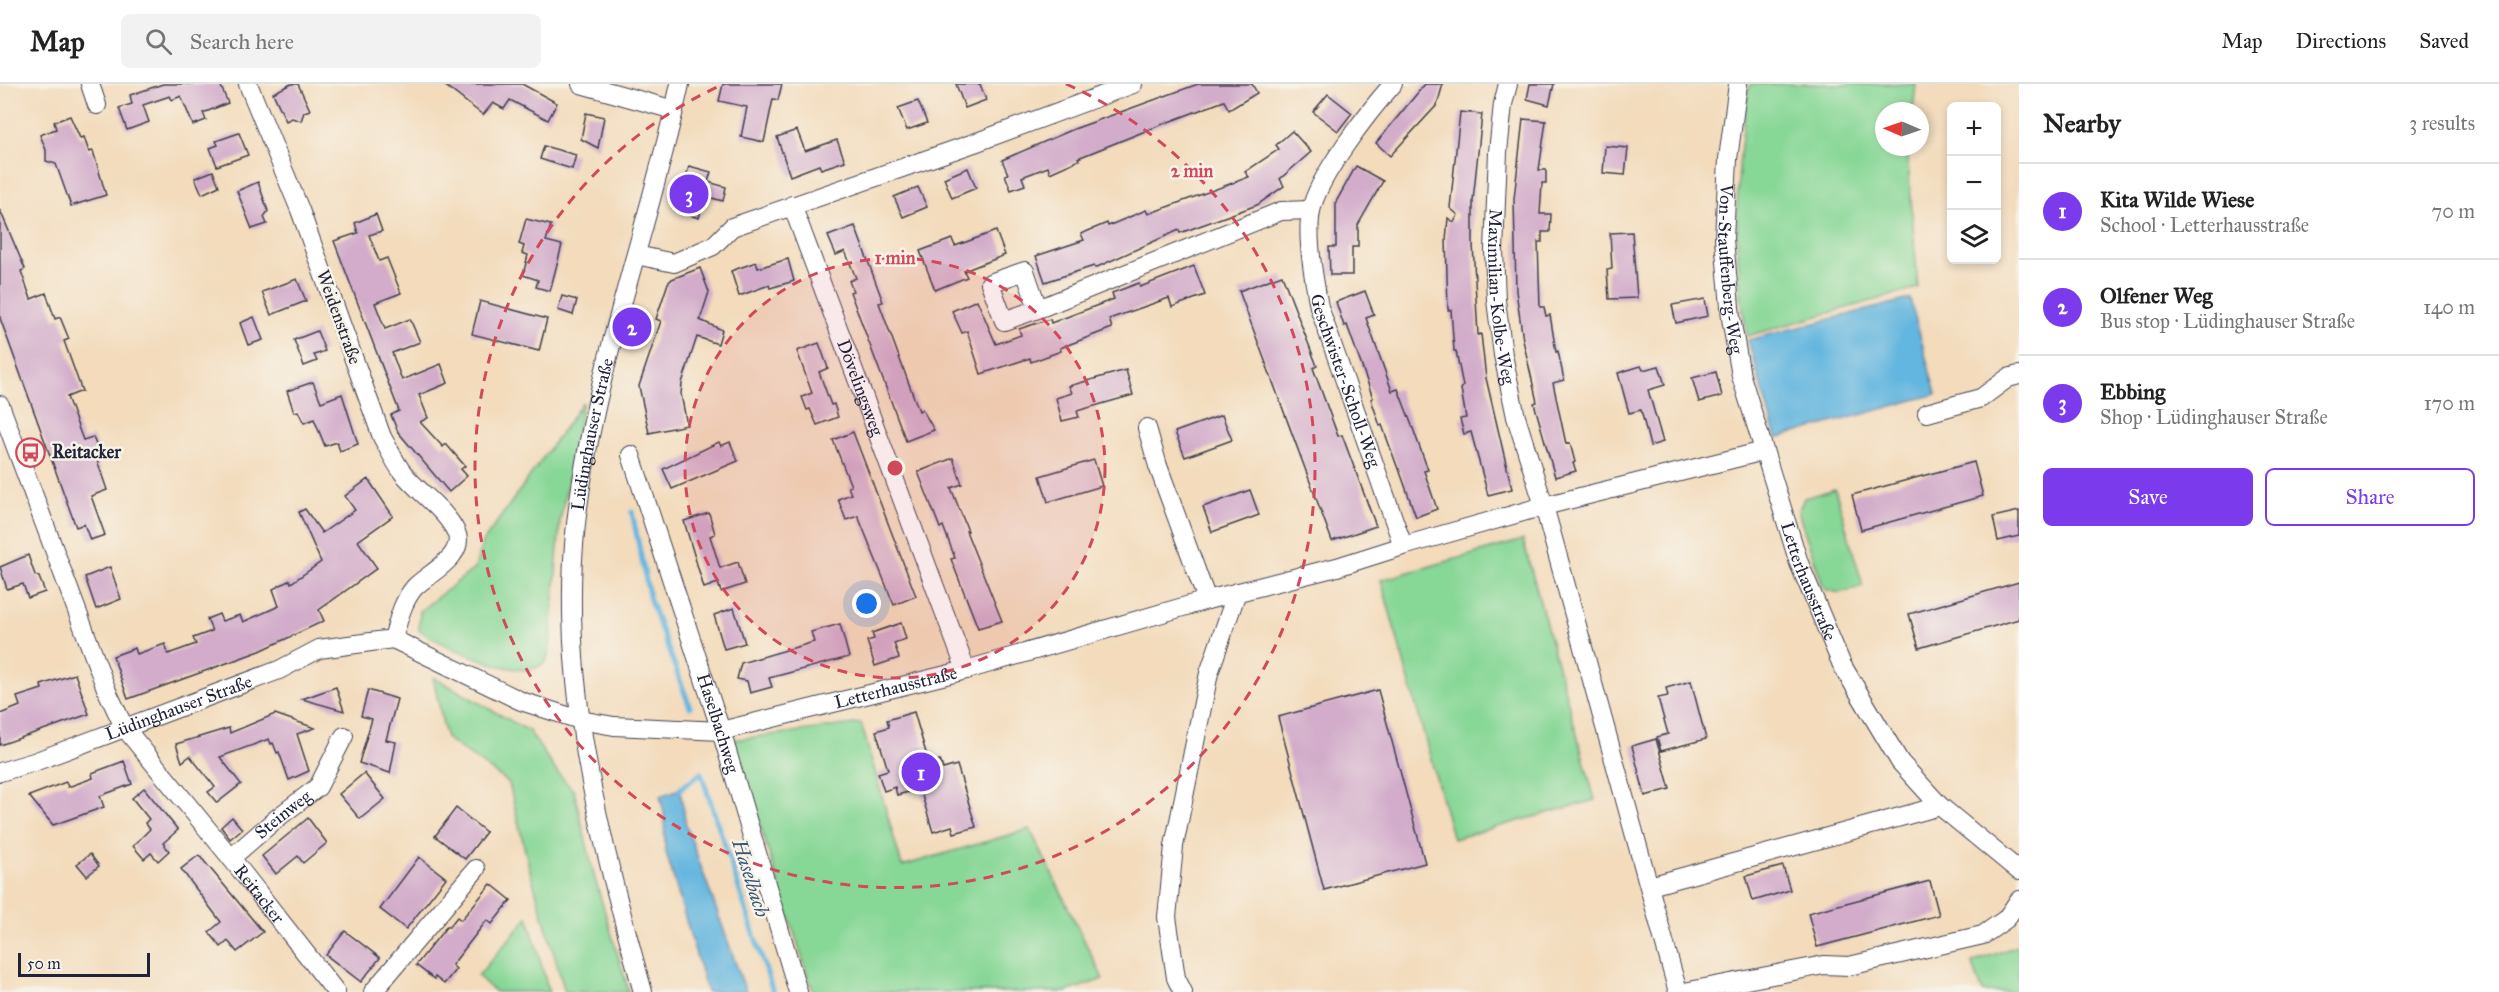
<!DOCTYPE html>
<meta charset="utf-8">
<style>
body{margin:0;font-family:"IM FELL Great Primer",serif;background:#f2f2f2;color:#222}
.controls{position:absolute;right:18px;top:18px;display:grid;overflow:hidden;border-radius:9px;box-shadow:0 3px 9px #0003}
.controls button{width:54px;height:54px;display:grid;place-items:center;padding:0;border:0;border-bottom:2px solid #e0e0e0;background:#fff;color:#222;font:30px sans-serif}
.compass{position:absolute;left:1875px;top:18px;width:54px;height:54px;border-radius:50%;background:#fff;box-shadow:0 3px 9px #0003;rotate:272deg}
.scale{position:absolute;left:18px;bottom:15px;width:132px;box-sizing:border-box;padding-left:6px;border:3px solid #22223b;border-top:0;font-size:16px;line-height:21px;white-space:nowrap;color:#22223b;-webkit-text-stroke:4px #f7f3e8;paint-order:stroke}
.you{position:absolute;left:867px;top:520px;width:21px;height:21px;margin:-15px;border:4px solid #fff;border-radius:50%;background:#1a73e8;box-shadow:0 0 0 9px #1a73e833}
.badge{display:grid;place-items:center;width:39px;height:39px;border-radius:50%;background:#7c3aed;color:#fff;font-size:20px;font-weight:700}
.pin{position:absolute;translate:-50% -50%;border:3px solid #fff;box-shadow:0 2px 6px #0006}
.list{margin:0;padding:0;list-style:none}
h2{display:flex;justify-content:space-between;align-items:center;height:78px;margin:0;padding:0 24px;font-size:26px}
h2 small{font-size:20px;font-weight:400;color:#767676}
.list li{display:grid;grid-template-columns:39px 1fr auto;gap:18px;align-items:center;box-sizing:border-box;height:96px;padding:0 24px;border-top:2px solid #e0e0e0}
.list b{display:block;font-size:22px;white-space:nowrap}
.list p{margin:0;font-size:20px;white-space:nowrap;color:#767676}
.list em{font-size:20px;font-style:normal;color:#767676}
.actions{display:flex;gap:12px;padding:18px 24px}
.actions a{flex:1;padding:14px 0;border:2px solid #7c3aed;border-radius:9px;text-align:center;font-size:21px;color:#7c3aed}
.actions .main{background:#7c3aed;color:#fff}
.icon{flex:none;width:33px;height:33px;fill:none;stroke:currentColor;stroke-width:2;stroke-linecap:round;stroke-linejoin:round}
.map{position:relative;flex:none;width:2019px;height:908px;overflow:hidden}
header{display:flex;align-items:center;gap:36px;box-sizing:border-box;height:84px;padding:0 30px;background:#fff;border-bottom:2px solid #e0e0e0}
header strong{font-size:28px}
nav{display:flex;gap:33px;margin-inline-start:auto;font-size:21px}
.search{width:420px;height:54px;background:#f2f2f2;display:flex;align-items:center;gap:15px;box-sizing:border-box;padding:0 21px;border-radius:9px;color:#767676;font-size:22px}
main{display:flex}
aside{flex:1;background:#fff}
.map>svg:first-child{display:block}
</style>
<header>
<strong>Map</strong>
<div class="search"><svg class="icon" aria-label="search" viewBox="0 0 24 24"><circle cx="10" cy="10" r="6"/><path d="M15 15l6 6"/></svg>Search here</div>
<nav><a>Map</a><a>Directions</a><a>Saved</a></nav>
</header>
<main>
<div class="map">
<svg width="2019" height="908" viewBox="0 0 2019 908">
<rect width="100%" height="100%" fill="#f7f3e8"/>
<filter id="ink" filterUnits="userSpaceOnUse"><feTurbulence type="fractalNoise" baseFrequency=".0167" numOctaves="2"/><feDisplacementMap in="SourceGraphic" scale="12" xChannelSelector="R" yChannelSelector="G"/><feConvolveMatrix kernelMatrix="1 2 1 2 8 2 1 2 1" color-interpolation-filters="sRGB"/></filter>
<filter id="wash" filterUnits="userSpaceOnUse"><feTurbulence type="fractalNoise" baseFrequency=".008" numOctaves="4" result="noise"/><feDisplacementMap in="SourceGraphic" scale="24" xChannelSelector="R" yChannelSelector="G"/><feGaussianBlur stdDeviation="1.35" result="paint"/><feColorMatrix in="noise" values="0 0 0 0 0 0 0 0 0 0 0 0 0 0 0 0 0 1.4 0 .05"/><feComposite in="paint" operator="in"/></filter>
<g filter="url(#wash)">
<rect width="100%" height="100%" fill="#f3dbbc"/>
<g fill="#87d796" stroke="#547c68" stroke-width="1.5">
<path d="M1750 0H1916L1913 27H1884V63H1909L1908 78 1918 204 1747 252C1732 166 1734 85 1750 0Z"/>
<path d="M583 318 560 437 550 564 546 578C541 581 535 585 529 586 501 587 442 562 419 546L420 527 475 484 482 459Z"/>
<polygon points="1835,405 1863,502 1839,509 1824,505 1798,428 1804,414"/>
<polygon points="1523,456 1595,716 1453,755 1381,496"/>
<polygon points="433,593 529,647 556,687 574,707 595,795 629,908 565,908 529,783 509,699 446,654"/>
<polygon points="861,639 902,782 1030,745 1103,895 1066,908 813,908 733,656"/>
<polygon points="528,833 549,908 495,908 478,892"/>
<polygon points="2019,861 2019,908 1983,908 1972,879"/>
</g>
<g fill="#64b6df" stroke="#436c8d" stroke-width="1.5">
<polygon points="1910,215 1936,310 1776,354 1748,256"/>
<polygon points="680,705 686,741 746,908 707,908 665,765 664,728 660,712"/>
</g>
<g fill="none" stroke-linecap="round" stroke-linejoin="round">
<g stroke="#64b6df" stroke-width="5">
<polyline points="632,428 650,516 690,623"/>
<polyline points="680,705 701,689 773,908"/>
</g>
</g>
<g id="blocks">
<g fill="#d2acca">
<polygon points="163,0 220,0 228,19 203,29 206,36 193,41 181,12 172,16 170,12 143,21 149,38 127,46 119,24 132,20 130,11"/>
<polygon points="291,0 298,0 310,26 304,28 301,37 292,34 286,37 273,9"/>
<polygon points="443,0 522,0 557,19 548,36 510,16 504,25 493,19 483,31"/>
<polygon points="723,0 782,0 778,16 773,15 764,58 741,53 747,23 719,17"/>
<polygon points="956,0 980,0 986,16 965,24"/>
<polygon points="1198,0 1252,0 1257,9 1229,26 1224,17 1163,40 1078,74 1079,76 1050,89 1048,83 1022,93 1025,101 1011,106 1005,91 1008,90 1002,76 1074,45"/>
<polygon points="1425,0 1443,0 1437,21 1390,72 1376,59"/>
<polygon points="1530,0 1554,0 1549,21 1527,15"/>
<polygon points="1328,10 1352,29 1338,47 1313,28"/>
<polygon points="918,17 927,39 907,46 898,24"/>
<polygon points="1460,28 1482,30 1473,117 1473,160 1478,251 1481,250 1486,294 1512,405 1488,411 1471,348 1464,350 1460,335 1466,334 1461,305 1463,302 1456,267 1454,267 1451,226 1448,226 1446,156 1448,134 1454,138 1458,131 1450,124"/>
<polygon points="586,29 604,33 598,64 581,55"/>
<polygon points="70,32 80,54 84,53 89,68 93,67 106,111 71,122 56,80 46,77 46,66 40,51 56,45 54,38"/>
<polygon points="1523,35 1546,37 1539,86 1546,86 1546,99 1542,99 1540,130 1551,130 1550,148 1542,148 1542,158 1538,158 1540,223 1544,223 1546,232 1550,231 1556,268 1558,267 1564,296 1553,299 1566,360 1570,359 1575,378 1573,379 1576,387 1555,393 1534,319 1537,318 1523,256 1516,207 1514,115"/>
<polygon points="797,46 805,67 837,56 845,77 821,85 819,81 790,92 777,53"/>
<polygon points="1292,47 1311,68 1280,95 1284,102 1257,121 1180,149 1179,146 1095,184 1094,182 1045,198 1036,172 1084,156 1081,150 1107,139 1108,142 1146,126 1148,130 1249,93 1245,88 1279,65 1276,61"/>
<polygon points="239,49 248,71 217,82 210,64 218,61 216,57"/>
<polygon points="544,62 576,71 572,85 540,75"/>
<polygon points="1605,62 1628,64 1625,91 1603,89"/>
<polygon points="689,82 711,88 708,98 726,103 723,117 704,112 699,134 682,129 678,123"/>
<polygon points="1356,82 1383,97 1358,141 1358,163 1352,163 1352,191 1330,191 1329,163 1336,163 1336,118"/>
<polygon points="968,84 976,104 952,114 944,94"/>
<polygon points="213,87 219,102 202,110 195,94"/>
<polygon points="258,98 268,127 264,133 267,140 252,145 237,107"/>
<polygon points="918,103 927,123 903,133 894,113"/>
<polygon points="0,126 25,185 21,187 31,215 46,209 55,235 60,233 69,255 64,257 82,307 67,313 83,356 93,353 98,366 94,367 107,406 91,412 105,451 90,456 84,440 76,443 0,234"/>
<polygon points="376,130 382,147 369,151 379,177 387,174 401,209 375,219 385,245 410,235 420,258 392,269 402,296 441,280 448,299 419,311 428,334 420,338 443,363 446,360 465,382 461,385 467,392 449,408 398,348 391,331 399,327 334,157 358,149 355,139"/>
<polygon points="526,135 551,141 546,157 562,161 550,207 536,203 538,196 523,191 528,171 522,169 524,162 519,160"/>
<polygon points="855,142 883,218 879,219 919,327 922,325 934,346 906,357 850,208 853,207 849,197 856,194 845,167 836,171 828,152"/>
<polygon points="996,147 1005,171 964,187 967,193 935,206 920,167 952,155 955,162"/>
<polygon points="1632,148 1637,214 1609,215 1607,186 1612,185 1610,149"/>
<polygon points="788,175 794,197 770,204 769,201 739,212 731,187 756,178 758,184"/>
<polygon points="1194,182 1205,211 1172,223 1169,214 1109,235 1112,244 1060,264 1061,267 1031,278 1030,274 981,290 967,247 962,249 952,227 977,216 996,260 1021,251 1019,245 1050,235 1051,239 1114,215 1112,209 1139,199 1140,203"/>
<polygon points="700,184 709,208 700,236 722,246 718,260 697,253 682,299 681,310 687,341 649,349 639,302 661,237 656,235 668,199 672,195"/>
<polygon points="1282,191 1317,282 1313,284 1338,352 1342,351 1376,442 1332,457 1239,207"/>
<polygon points="297,195 306,217 271,231 262,208"/>
<polygon points="1365,207 1374,231 1366,234 1392,307 1398,305 1411,339 1428,386 1424,387 1437,425 1416,433 1399,385 1398,385 1382,341 1380,342 1371,315 1373,314 1347,241 1344,242 1336,218"/>
<polygon points="562,212 577,216 573,231 558,226"/>
<polygon points="1705,215 1708,232 1676,239 1672,221"/>
<polygon points="480,217 547,235 539,267 472,250"/>
<polygon points="254,233 263,256 248,261 240,239"/>
<polygon points="317,247 325,267 314,271 317,277 304,282 294,256"/>
<polygon points="819,259 828,284 819,288 831,321 834,320 838,333 817,341 810,325 807,326 802,313 812,309 797,267"/>
<polygon points="1641,282 1643,286 1659,282 1665,301 1648,306 1663,358 1650,362 1641,326 1629,329 1618,289"/>
<polygon points="1126,286 1133,311 1077,327 1079,333 1062,337 1056,314 1072,309 1069,302"/>
<polygon points="1716,288 1722,312 1699,318 1692,294"/>
<polygon points="313,298 321,318 342,310 358,360 340,367 337,358 325,362 314,335 304,339 298,327 294,328 287,307"/>
<polygon points="1222,331 1232,356 1185,373 1175,348"/>
<polygon points="853,348 916,512 894,521 858,432 846,436 838,415 851,410 848,403 851,402 833,356"/>
<polygon points="719,358 721,362 730,358 738,377 672,405 663,385"/>
<polygon points="953,374 962,400 951,404 968,447 966,447 1002,537 978,544 951,475 955,474 943,442 940,444 918,388"/>
<polygon points="1094,376 1102,402 1048,418 1040,392"/>
<polygon points="1974,378 1983,412 1861,446 1852,411"/>
<polygon points="368,395 393,432 358,457 377,484 319,526 324,537 260,567 128,615 113,572 135,564 137,570 165,560 168,570 196,560 193,554 212,547 207,535 219,530 222,537 240,531 243,538 279,522 273,505 290,496 291,499 321,478 299,428 305,425 322,449 355,426 345,412"/>
<polygon points="1250,406 1259,431 1212,448 1203,423"/>
<polygon points="2019,427 2019,452 1998,457 1993,433"/>
<polygon points="709,429 715,450 710,452 720,484 738,478 745,500 721,508 718,499 704,504 684,437"/>
<polygon points="28,471 35,491 39,493 45,508 28,514 23,500 7,505 0,483"/>
<polygon points="110,483 121,515 96,525 85,493"/>
<polygon points="2019,498 2019,535 1919,564 1909,530"/>
<polygon points="734,524 745,559 724,565 714,531"/>
<polygon points="901,539 906,555 894,559 899,574 875,582 867,557 874,555 872,549"/>
<polygon points="840,540 849,573 769,594 772,603 750,609 747,597 737,595 741,579 814,558 811,548"/>
<polygon points="75,590 89,630 0,661 0,630 20,622 17,613 42,605 41,601"/>
<polygon points="1691,597 1706,655 1661,667 1657,653 1668,650 1658,614 1668,612 1666,604"/>
<polygon points="336,603 344,627 302,615"/>
<polygon points="368,606 397,615 386,656 396,658 390,689 359,679 372,635 361,632"/>
<polygon points="1378,606 1425,779 1324,806 1278,633"/>
<polygon points="914,628 929,679 940,676 943,685 957,681 976,743 954,749 952,742 933,748 920,705 897,711 895,703 884,707 878,689 888,686 876,647 889,643 887,636"/>
<polygon points="275,630 315,644 297,650 309,687 289,696 279,668 277,669 273,659 271,660 269,655 220,673 241,700 217,719 208,708 215,703 190,672 182,678 176,660 229,644 230,649"/>
<polygon points="1656,655 1670,705 1645,712 1632,662"/>
<polygon points="124,677 132,700 100,712 104,723 53,741 29,712 66,698 68,703 93,694 92,689"/>
<polygon points="364,689 385,715 360,735 339,710"/>
<polygon points="144,704 178,746 163,759 169,767 158,777 151,769 144,775 133,762 150,745 145,739 149,735 132,714"/>
<polygon points="456,724 486,748 465,775 435,752"/>
<polygon points="232,733 242,745 230,755 221,743"/>
<polygon points="308,734 327,759 303,779 298,772 276,790 262,772"/>
<polygon points="90,770 99,782 87,792 77,780"/>
<polygon points="199,771 263,848 237,868 228,857 221,863 209,848 221,838 181,785"/>
<polygon points="419,773 446,794 406,845 380,825"/>
<polygon points="1783,782 1790,806 1753,817 1746,792"/>
<polygon points="1930,797 1939,831 1817,863 1808,829"/>
<polygon points="491,800 511,816 492,840 487,836 452,881 456,885 444,900 435,893 434,895 416,881 447,842 449,843 457,833 461,836"/>
<polygon points="345,847 380,874 361,898 326,871"/>
</g>
</g>
</g>
<g filter="url(#ink)">
<use href="#blocks" fill-opacity="0" stroke="#413e4e" stroke-width="1.5"/>
<g fill="none" stroke-linecap="round" stroke-linejoin="round">
<defs>
<g id="minor">
<polyline points="90,0 97,21"/>
<polyline points="581,0 674,26"/>
<path id="s1" d="M1393 0C1370 26 1317 93 1311 127 1306 153 1314 196 1319 223L1403 462"/>
<path id="s2" d="M1508 0 1503 20 1498 68 1494 166 1496 216 1503 271 1516 333 1544 422 1678 908"/>
<path id="s3" d="M1738 0 1728 75 1724 155 1731 234 1741 292 1799 479 1842 581 1900 678 1940 722 2019 787"/>
<path id="s4" d="M792 121 966 586"/>
<polyline points="636,171 674,179 713,162 732,143 977,58 1133,0"/>
<polyline points="1038,225 1025,187 990,199 1004,237 1038,225 1281,127 1311,126"/>
<path id="s5" d="M0 321 107 607 124 643 231 774 336 908"/>
<polyline points="1927,329 1981,314 2008,294 2019,291"/>
<polyline points="1147,344 1158,382 1207,516"/>
<path id="s6" d="M631 371 721 647 798 908"/>
<path id="s7" d="M393 555 521 617 580 636 614 642 721 647 966 586 1207 516 1337 483 1403 462 1544 422 1764 367"/>
<path id="s8" d="M0 688 34 678 279 586 319 565 393 555C398 538 402 518 414 504 427 490 467 472 456 448 445 425 419 409 403 389 395 379 389 365 382 353L300 126 248 0"/>
<path id="s9" d="M231 774 276 735 318 703 344 652"/>
<polyline points="1650,802 1940,722"/>
<polyline points="373,908 476,785"/>
<path id="s10" d="M643 908C601 756 558 599 576 440 593 289 648 147 680 0"/>
<polyline points="1183,908 1176,894 1167,833 1174,762 1209,589 1237,508"/>
<polyline points="1684,908 1824,881 1849,882 1983,851 2006,835 2019,816"/>
</g>
</defs>
<use href="#minor" stroke="#413e4e" stroke-width="20"/>
<use href="#minor" stroke="#fff" stroke-width="18"/>
</g>
</g>
<circle cx="895" cy="384" r="210" fill="#d1495b" fill-opacity=".12"/>
<g fill="none" stroke="#d1495b" stroke-width="3" stroke-dasharray="10 8">
<circle cx="895" cy="384" r="210"/>
<path d="M1066 0A420 420 0 1 1 724 0"/>
</g>
<defs>
<symbol id="bus-ring" viewBox="-11 -11 22 22"><circle r="9.5" fill="#f7f3e8" stroke="#d1495b" stroke-width="1.5"/><path d="M-5-6H5V4H4V6H2V4H-2V6H-4V4H-5ZM-3.5-4V0h7V-4ZM-3.5 1.2v1.5H-2V1.2ZM2 1.2v1.5H3.5V1.2Z" fill="#d1495b"/></symbol>
</defs>
<g fill-rule="evenodd">
<use href="#bus-ring" x="14" y="352" width="33" height="33"/>
</g>
<g text-anchor="middle" stroke-width="5" stroke-linejoin="round" paint-order="stroke">
<g font-size="18" fill="#22223b" stroke="#f7f3e8">
<text dy="6" stroke="none"><textPath href="#s3" startOffset="186">Von-Stauffenberg-Weg</textPath></text>
<text dy="6" stroke="none"><textPath href="#s2" startOffset="214">Maximilian-Kolbe-Weg</textPath></text>
<text transform="translate(339 233) rotate(70)" y="6">Weidenstraße</text>
<text dy="6" stroke="none"><textPath href="#s1" startOffset="327">Geschwister-Scholl-Weg</textPath></text>
<text dy="6" stroke="none"><textPath href="#s4" startOffset="195">Dövelingsweg</textPath></text>
<text dy="6" stroke="none"><textPath href="#s10" startOffset="567">Lüdinghauser Straße</textPath></text>
<text dy="6" stroke="none"><textPath href="#s3" startOffset="510">Letterhausstraße</textPath></text>
<text dy="6" stroke="none"><textPath href="#s7" startOffset="526">Letterhausstraße</textPath></text>
<text dy="6" stroke="none"><textPath href="#s8" startOffset="190">Lüdinghauser Straße</textPath></text>
<text dy="6" stroke="none"><textPath href="#s6" startOffset="282">Haselbachweg</textPath></text>
<text dy="6" stroke="none"><textPath href="#s9" startOffset="68">Steinweg</textPath></text>
<text dy="6" stroke="none"><textPath href="#s5" startOffset="560">Reitacker</textPath></text>
</g>
<g font-size="18" font-weight="bold" fill="#22223b" stroke="#f7f3e8" text-anchor="start">
<text x="52" y="374">Reitacker</text>
</g>
<g font-size="20" font-style="italic" fill="#395674" stroke="#f7f3e8">
<text transform="translate(751 794) rotate(72)" y="7">Haselbach</text>
</g>
</g>
<circle cx="895" cy="384" r="9" fill="#d1495b" stroke="#f7f3e8" stroke-width="3"/>
<g font-size="18" text-anchor="middle" font-weight="bold" fill="#d1495b" stroke="#f7f3e8" stroke-width="5" stroke-linejoin="round" paint-order="stroke">
<text x="1192" y="93">2 min</text>
<text x="895" y="180">1 min</text>
</g>
</svg>
<div class="controls">
<button>+</button>
<button>−</button>
<button><svg class="icon" aria-label="layers" viewBox="0 0 24 24"><path d="M12 4l9 5-9 5-9-5zM3 14l9 5 9-5"/></svg></button>
</div>
<svg class="compass" viewBox="-18 -18 36 36"><path d="M0-13l5 13h-10z" fill="#e53935"/><path d="M0 13l5-13h-10z" fill="#767676"/></svg>
<div class="scale">50 m</div>
<div class="you"></div>
<div class="pin badge" style="left:921px;top:688px">1</div>
<div class="pin badge" style="left:632px;top:243px">2</div>
<div class="pin badge" style="left:689px;top:110px">3</div>
</div>
<aside>
<h2>Nearby<small>3 results</small></h2>
<ul class="list">
<li><span class="badge">1</span><div><b>Kita Wilde Wiese</b><p>School · Letterhausstraße</p></div><em>70 m</em></li>
<li><span class="badge">2</span><div><b>Olfener Weg</b><p>Bus stop · Lüdinghauser Straße</p></div><em>140 m</em></li>
<li><span class="badge">3</span><div><b>Ebbing</b><p>Shop · Lüdinghauser Straße</p></div><em>170 m</em></li>
</ul>
<div class="actions"><a class="main">Save</a><a>Share</a></div>
</aside>
</main>
